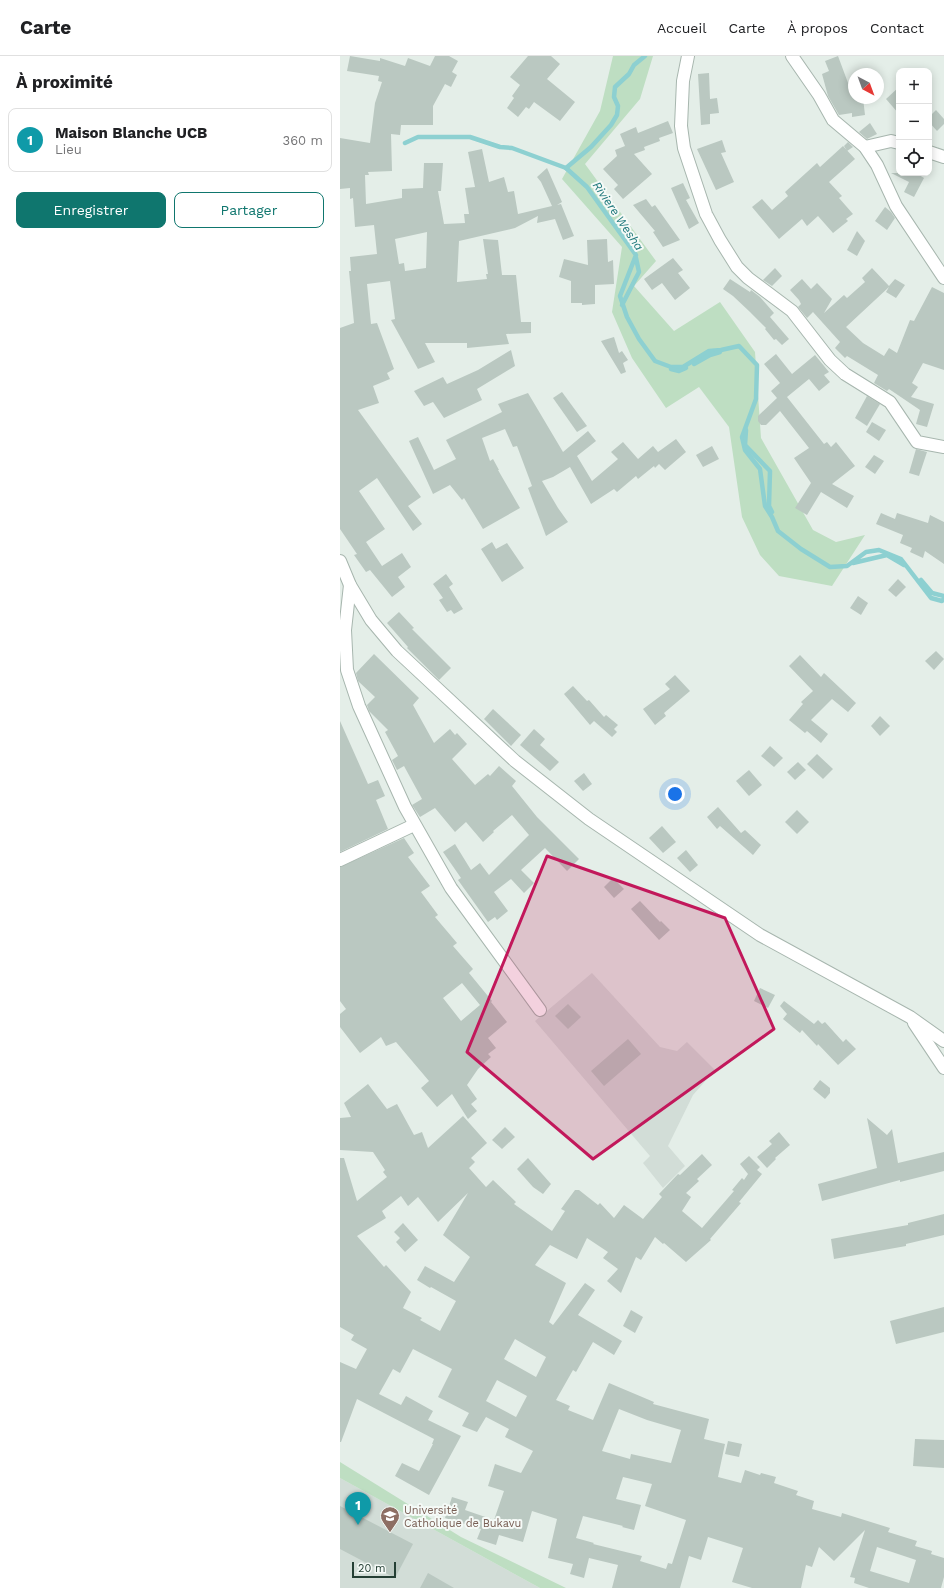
<!DOCTYPE html>
<html lang="fr">
<meta charset="utf-8">
<style>
body{margin:0;font-family:"Work Sans",sans-serif;background:#f6f6f6;color:#202124}
.controls{position:absolute;right:12px;top:12px;display:grid;overflow:hidden;border-radius:8px;box-shadow:0 2px 10px #0003}
.controls button{width:36px;height:36px;display:grid;place-items:center;padding:0;border:0;border-bottom:1px solid #e0e0e0;background:#fff;color:#202124;font:20px sans-serif}
.compass{position:absolute;left:508px;top:12px;width:36px;height:36px;border-radius:50%;background:#fff;box-shadow:0 2px 10px #0003;rotate:139deg}
.scale{position:absolute;left:12px;bottom:10px;width:44px;box-sizing:border-box;padding-left:4px;border:2px solid #243f34;border-top:0;font-size:11px;line-height:14px;white-space:nowrap;color:#243f34;-webkit-text-stroke:3px #f5faf7;paint-order:stroke}
.you{position:absolute;left:335px;top:738px;width:14px;height:14px;margin:-10px;border:3px solid #fff;border-radius:50%;background:#1a73e8;box-shadow:0 0 0 6px #1a73e833}
.badge{display:grid;place-items:center;width:26px;height:26px;border-radius:50%;background:#0f766e;color:#fff;font-size:13px;font-weight:700}
.pin{position:absolute;translate:-50% -33px;filter:drop-shadow(0 1px 2px #0008)}
.pin::after{content:'';position:absolute;top:21px;width:14px;height:12px;background:inherit;clip-path:polygon(0 0,100% 0,50% 100%)}
.list{margin:0;padding:0;list-style:none}
h2{display:flex;justify-content:space-between;align-items:center;height:52px;margin:0;padding:0 16px;font-size:17px}
h2 small{font-size:13px;font-weight:400;color:#757577}
.list li{display:grid;grid-template-columns:26px 1fr auto;gap:12px;align-items:center;box-sizing:border-box;height:64px;margin:0 8px 8px;padding:0 8px;border:1px solid #e0e0e0;border-radius:8px}
.list b{display:block;font-size:15px;white-space:nowrap}
.list p{margin:0;font-size:13px;white-space:nowrap;color:#757577}
.list em{font-size:13px;font-style:normal;color:#757577}
.actions{display:flex;gap:8px;padding:12px 16px}
.actions a{flex:1;padding:9px 0;border:1px solid #0f766e;border-radius:8px;text-align:center;font-size:14px;color:#0f766e}
.actions .main{background:#0f766e;color:#fff}
.icon{flex:none;width:22px;height:22px;fill:none;stroke:currentColor;stroke-width:2;stroke-linecap:round;stroke-linejoin:round}
.map{position:relative;flex:none;width:604px;height:1532px;overflow:hidden}
header{display:flex;align-items:center;gap:24px;box-sizing:border-box;height:56px;padding:0 20px;background:#fff;border-bottom:1px solid #e0e0e0}
header strong{font-size:19px}
nav{display:flex;gap:22px;margin-inline-start:auto;font-size:14px}
main{display:flex}
aside{flex:1;background:#fff}
.map>svg:first-child{display:block}
</style>
<header>
<strong>Carte</strong>
<nav><a>Accueil</a><a>Carte</a><a>À propos</a><a>Contact</a></nav>
</header>
<main>
<aside>
<h2>À proximité<small></small></h2>
<ul class="list">
<li><span class="badge" style="background:#0f9aa8">1</span><div><b>Maison Blanche UCB</b><p>Lieu</p></div><em>360 m</em></li>
</ul>
<div class="actions"><a class="main">Enregistrer</a><a>Partager</a></div>
</aside>
<div class="map">
<svg width="604" height="1532" viewBox="0 0 604 1532">
<rect width="100%" height="100%" fill="#e4eee8"/>
<g fill="#d2ddd7">
<polygon points="252,917 320,991 337,995 347,986 375,1014 353,1039 328,1090 345,1110 323,1132 303,1107 310,1100 195,965"/>
<polygon points="0,1422 200,1532 0,1532"/>
</g>
<g fill="#bedec2">
<polygon points="273,0 313,0 300,43 245,108 316,205 294,230 334,275 380,246 415,296 421,382 473,474 496,486 525,479 492,530 439,520 420,499 402,461 389,371 359,331 326,352 292,302 272,256 282,191 222,123 260,55"/>
<polygon points="0,1406 121,1481 226,1532 200,1532 0,1422"/>
</g>
<g fill="none" stroke-linecap="round" stroke-linejoin="round">
<g stroke="#8dd0d1" stroke-width="4.5">
<polyline points="65,87 78,81 130,81 160,91 172,92 226,112 247,131 296,199 280,240 287,261 299,283 315,305 331,311 343,311 369,295 381,294 399,290 417,309 416,343 402,381 405,394 420,413 425,450 432,461 438,475 461,493 490,511 507,510 526,496 539,494 561,503 591,542 602,545 604,543"/>
<polyline points="226,112 251,91 271,69 277,59 278,50 274,41 275,31 289,18 294,9 305,0"/>
<polyline points="282,249 299,216 296,202"/>
<polyline points="354,308 370,299 380,296"/>
<polyline points="331,313 339,315 346,312"/>
<polyline points="406,374 405,389 430,415 429,450 432,456"/>
<polyline points="513,507 547,499 564,509"/>
<polyline points="581,524 592,537 604,540"/>
</g>
</g>
<g fill="#bac8c1" fill-rule="evenodd">
<path d="M10 0 40 5V2L65 10 68 2 90 10 95 0H109L118 5 112 16 117 19 111 31 105 28 93 50V69H61L60 79 51 78 52 115 28 116 29 119H25L26 148 62 142V133L83 132 84 107H103L101 135H98L104 168 125 167 124 158H129L125 132 135 131 128 96 142 93 149 126 164 121 168 136 174 135 178 158 212 150 201 126 197 121 207 112 222 146 217 149 221 148 234 180 223 184 215 163 197 167 198 160 175 172 119 185 117 226 147 223 146 218H148L143 183 158 184 162 219H176L181 266H191V277L166 278 169 288 127 292V287H85L95 306 78 313 51 264 55 263 50 225 27 228 31 268 37 267 54 313 47 317 50 323 33 330 39 347 18 354 81 441 68 450 82 468 73 475 37 422 19 435 45 473 26 486 42 510 62 497 71 511 58 521 65 531 52 541 30 514 26 516 14 499 17 498 0 473V272L14 267 9 215H11L10 201 37 198 34 169 15 171 13 142 10 143V132L0 133V82L30 87 35 47 42 26 38 25 39 20 7 15ZM87 176 86 212 65 215 64 207 59 208 55 183Z"/>
<polygon points="188,0 211,0 220,8 207,23 235,46 220,65 194,46 189,53 186,51 178,61 167,52 174,42 172,40 180,29 170,21"/>
<polygon points="498,0 514,43 523,42 525,59 512,61 512,57 499,59 488,40 482,18 489,15 485,5"/>
<polygon points="369,17 370,43 377,42 379,57 370,58 370,68 361,69 358,18"/>
<polygon points="559,31 559,58 546,43"/>
<polygon points="596,54 604,63 604,68 597,75 589,66 589,61"/>
<polygon points="328,65 333,77 319,82 320,85 304,91 305,94 294,98 312,118 283,143 274,133 278,129 263,113 277,100 275,94 285,90 280,78 296,71 298,77"/>
<polygon points="530,67 537,78 527,83 519,76"/>
<polygon points="382,84 386,96 381,97 394,126 376,134 357,93"/>
<polygon points="508,86 513,91 507,95 504,90"/>
<polygon points="503,90 515,103 489,126 502,140 499,142 513,158 506,163 508,165 493,177 478,160 467,170 462,163 439,183 412,151 422,143 432,154 448,140 445,136 477,107 480,111"/>
<polygon points="551,117 576,117 584,122 574,141 564,136 569,126"/>
<polygon points="343,127 350,142 346,144 359,167 349,173 331,132"/>
<polygon points="306,143 312,151 315,149 340,184 323,191 313,176 315,175 293,149"/>
<polygon points="545,151 551,156 555,162 547,174 535,165"/>
<polygon points="517,175 525,185 517,200 507,194"/>
<polygon points="267,183 268,206 273,204 274,228 255,229 255,248 242,249 242,247 231,247 231,225 219,221 224,203 248,209 247,184"/>
<polygon points="333,202 343,214 338,217 350,232 335,244 322,227 312,234 304,223"/>
<polygon points="435,212 442,220 432,230 423,224"/>
<polygon points="532,212 549,230 555,223 565,229 556,242 546,236 549,231 506,271 523,287 544,300 549,292 557,297 570,264 574,265 592,231 604,237 604,314 583,307 572,327 578,331 571,341 594,348 587,371 576,368 580,354 549,333 547,335 534,327 538,319 507,300 505,302 495,292 500,286 473,256 467,262 458,251 461,248 459,244 450,234 462,223 471,233 477,227 492,243 484,257 504,239 507,242 525,226 522,222"/>
<polygon points="390,223 410,236 411,234 420,241 434,257 430,261 449,283 442,289 436,283 434,284 425,273 426,272 410,256 393,240 383,233"/>
<polygon points="274,281 279,297 282,295 288,304 283,307 286,316 281,318 261,285"/>
<polygon points="171,294 175,310 137,333 142,344 104,362 93,346 84,350 74,335 103,321 107,328 138,314"/>
<polygon points="436,298 452,318 475,299 489,316 484,319 490,326 479,335 469,323 447,341 484,388 487,386 491,391 496,386 515,410 492,428 514,440 507,452 481,436 467,459 455,452 471,427 454,402 469,392 440,355 426,369 421,369 418,365 418,360 437,342 431,335 440,327 424,308"/>
<polygon points="222,336 247,370 237,376 213,342"/>
<polygon points="188,337 223,396 248,375 256,385 237,400 252,425 278,403 271,396 283,386 298,403 313,390 318,396 336,383 346,396 325,414 319,408 315,412 314,410 298,423 296,420 277,436 274,433 251,448 230,411 213,421 202,425 218,452 228,466 206,480 188,432 192,430 177,390 173,391 165,373 142,382 150,405 153,403 159,414 158,414 180,452 143,473 124,442 122,444 110,429 93,438 69,385 78,381 94,414 116,403 106,384 162,356 158,348"/>
<polygon points="527,340 540,348 527,370 515,362"/>
<polygon points="532,366 546,374 539,385 526,376"/>
<polygon points="372,390 379,403 363,411 356,399"/>
<polygon points="576,393 587,396 579,420 569,417"/>
<polygon points="534,399 544,405 535,418 525,411"/>
<polygon points="541,457 555,463 557,457 588,467 590,459 604,466 604,508 585,495 583,502 570,496 572,492 560,487 563,479 536,468"/>
<polygon points="152,486 156,493 167,487 184,512 162,526 141,493"/>
<polygon points="106,518 113,528 109,531 123,553 114,558 111,554 107,556 99,544 103,542 93,528"/>
<polygon points="558,523 566,531 556,541 548,534"/>
<polygon points="518,540 528,547 521,559 510,552"/>
<polygon points="59,556 74,572 72,573 111,612 99,624 67,592 68,591 47,567"/>
<polygon points="596,595 604,603 594,614 585,605"/>
<polygon points="34,598 79,642 73,649 94,687 110,673 115,679 117,677 127,688 112,703 135,729 148,718 150,720 159,710 176,725 172,730 197,761 239,803 227,815 205,792 181,814 194,827 184,837 171,823 154,836 168,855 157,864 155,861 148,866 118,824 121,822 103,796 115,788 131,814 140,807 149,819 189,779 172,759 153,775 154,776 143,786 126,766 115,776 95,752 80,761 72,749 82,743 64,710 57,714 52,704 58,700 45,676 48,674 29,655 27,649 35,641 18,625 16,617"/>
<polygon points="460,599 481,621 484,617 516,647 508,656 492,643 471,664 488,678 481,687 467,675 465,677 449,664 463,648 461,646 473,635 449,610"/>
<polygon points="335,619 350,635 324,657 326,660 315,669 303,653 330,633 325,628"/>
<polygon points="233,630 247,645 249,644 264,661 266,659 278,669 274,673 277,676 272,681 254,665 250,669 224,638"/>
<polygon points="153,653 181,679 171,690 144,663"/>
<polygon points="540,660 550,670 540,680 531,670"/>
<polygon points="0,665 28,728 38,724 45,740 36,744 48,773 0,796"/>
<polygon points="194,673 205,683 200,689 219,706 210,715 180,689"/>
<polygon points="430,690 443,702 434,711 421,700"/>
<polygon points="477,698 493,713 483,723 467,708"/>
<polygon points="458,706 466,714 455,724 447,716"/>
<polygon points="409,714 422,729 409,740 396,725"/>
<polygon points="244,717 252,728 243,735 234,725"/>
<polygon points="378,751 401,777 405,774 421,789 413,799 380,770 377,773 367,761"/>
<polygon points="457,754 469,766 457,778 445,766"/>
<polygon points="322,770 336,786 323,797 309,782"/>
<path d="M64 782 74 797 68 801 90 830 81 836 98 859 95 861 117 887 113 890 133 913 129 917 152 945 151 946 167 966 148 982 156 992 148 998 151 1001 138 1013 127 1029 137 1043 131 1048 137 1055 128 1063 112 1038 97 1051 81 1032 89 1025 56 986 46 990 41 981 20 997 0 971V958L6 953 0 945V811ZM122 927 140 949 121 965 103 942Z"/>
<polygon points="346,794 358,809 350,816 337,802"/>
<polygon points="273,822 284,833 274,842 264,831"/>
<polygon points="300,845 320,866 321,865 330,874 319,884 291,853"/>
<polygon points="420,932 435,939 428,952 414,945"/>
<polygon points="444,945 474,968 478,964 482,968 485,966 503,986 506,983 516,993 498,1009 478,988 477,990 462,974 460,977 443,963 447,958 440,950"/>
<polygon points="228,948 241,961 228,973 215,960"/>
<polygon points="288,983 301,998 264,1030 251,1015"/>
<polygon points="480,1024 490,1032 490,1037 485,1043 473,1033"/>
<path d="M28 1028 47 1053 57 1048 74 1079 82 1076 88 1092 123 1060 147 1087 131 1102 135 1106 129 1112 146 1131 153 1124 176 1146 174 1148 212 1175 225 1155 221 1153 235 1134H239L258 1149 260 1147 274 1162 284 1149 303 1163 322 1141 319 1138 338 1118 340 1119 362 1098 372 1109 357 1123 359 1125 346 1137 351 1141 342 1155 362 1172 394 1135 392 1134 402 1122 404 1124 408 1118 400 1108 409 1100 420 1111 417 1114 422 1118 399 1146 401 1147 370 1183 371 1184 346 1206 324 1187 323 1188 315 1181 301 1204 296 1201 281 1237 267 1225 278 1213 263 1202 268 1196 247 1182 237 1203 210 1189 195 1209 226 1227 209 1266 213 1269 245 1227 255 1234 238 1259 282 1285 274 1299 253 1286 236 1316 233 1314 216 1344 230 1350 228 1354 253 1364 269 1327 314 1346 313 1348 369 1363 364 1383 385 1388 378 1421 401 1427 405 1414 420 1419 421 1417 436 1421 434 1427 458 1435 456 1439 474 1445 472 1453 501 1461 502 1457 550 1472 548 1476 577 1485 575 1490 592 1495 591 1498 604 1502V1521L601 1532H529L514 1527 515 1522 510 1521 525 1474 494 1505 479 1491 472 1511 466 1509 461 1532H412L392 1526 403 1492 368 1481 361 1504 349 1500 340 1532H272L278 1509 249 1502 244 1522 230 1518 233 1508 208 1502 217 1463 192 1455 183 1486 159 1479 156 1489 137 1483 141 1473 105 1462 112 1441 128 1446 125 1454 154 1464 164 1435 148 1430 155 1408 181 1417 193 1395 165 1381 169 1373 146 1361 137 1376 122 1370 129 1357 98 1341 112 1313 73 1293 60 1317 53 1313 39 1338 61 1349 66 1340 93 1355 88 1364 121 1380 89 1439 55 1420 62 1407 79 1415 93 1388H92L94 1383 17 1343 1 1386H0V1306L16 1313 27 1293 11 1284 14 1279 0 1271V1102H4L17 1145 47 1121 43 1116 45 1114 33 1096 0 1094V1062L11 1061 4 1047ZM128 1137 103 1179 130 1201 114 1226 85 1210 77 1224 90 1232 91 1231 116 1245 100 1275 80 1264 82 1262 63 1252 71 1236 46 1209 44 1211 17 1180 46 1162 42 1155 61 1140 68 1150 78 1141 98 1166ZM175 1283 206 1301 196 1321 164 1303ZM157 1324 187 1340 176 1361 146 1345ZM279 1353 307 1364 341 1374 331 1407 291 1398 290 1403 262 1395ZM283 1421 312 1428 305 1450 346 1464 332 1508 328 1507 326 1513 300 1505 302 1500 253 1488 254 1487 236 1482 243 1460 283 1470 282 1471 294 1474 301 1449 276 1443ZM537 1491 576 1504 569 1527 530 1515Z"/>
<polygon points="527,1062 547,1079 552,1073 558,1107 604,1096 604,1115 560,1126 560,1124 482,1145 478,1128 537,1112"/>
<polygon points="165,1071 175,1081 162,1093 152,1084"/>
<polygon points="439,1076 450,1089 435,1102 436,1103 427,1112 417,1101 432,1088 429,1085"/>
<polygon points="188,1102 211,1128 203,1138 193,1131 177,1113"/>
<polygon points="604,1158 604,1179 566,1188 566,1190 494,1203 491,1183 568,1169 568,1167"/>
<polygon points="63,1167 78,1184 65,1196 56,1186 60,1182 54,1176"/>
<polygon points="604,1251 604,1276 556,1288 550,1265"/>
<polygon points="291,1254 303,1261 295,1277 283,1270"/>
<polygon points="575,1383 604,1384 604,1412 573,1410"/>
<polygon points="388,1385 402,1388 399,1401 385,1398"/>
<polygon points="0,1450 73,1488 55,1522 0,1493"/>
<polygon points="88,1517 114,1532 80,1532"/>
</g>
<g fill="none" stroke-linecap="round" stroke-linejoin="round">
<defs>
<g id="minor">
<polyline points="348,0 343,25 341,70 344,92 366,158 380,184 397,211 408,222 452,255 490,304 505,318 550,346 577,386 604,391"/>
<polyline points="452,0 479,39 493,64 525,91 537,109 556,150 604,222"/>
<polyline points="525,91 551,85 559,87"/>
<polyline points="589,96 604,101"/>
<polyline points="0,505 10,529 31,564 57,595 175,705 249,763 420,879 570,961 604,985"/>
<polyline points="10,529 5,574 7,614 19,650 65,751 111,832 200,954"/>
<polyline points="0,804 74,769"/>
<polyline points="574,967 604,1012"/>
</g>
</defs>
<use href="#minor" stroke="#a7b6ae" stroke-width="14"/>
<use href="#minor" stroke="#fff" stroke-width="12"/>
</g>
<path fill="#c2185b" fill-opacity="0.2" stroke="#c2185b" stroke-width="3" stroke-linejoin="round" d="M207 800 385 862 434 973 253 1103 127 996Z"/>
<defs>
<symbol id="university-pin" viewBox="-11 -11 22 30"><path d="M0 17L-7.5 6A9.5 9.5 0 1 1 7.5 6Z" fill="#8d6e63" stroke="#f5faf7"/><path d="M0-5L7-2L0 1L-7-2ZM-4 1L0 2.5L4 1V4Q0 6-4 4Z" fill="#fff"/></symbol>
</defs>
<g fill-rule="evenodd">
<use href="#university-pin" x="39" y="1449" width="22" height="30"/>
</g>
<g text-anchor="middle" stroke-width="4" stroke-linejoin="round" paint-order="stroke">
<g font-size="11" fill="#785e54" stroke="#f5faf7" text-anchor="start">
<text x="64" y="1458">Université<tspan x="64" dy="13">Catholique de Bukavu</tspan></text>
</g>
<g font-size="12" font-style="italic" fill="#1e787b" stroke="#f5faf7">
<text transform="translate(278 160) rotate(56)" y="4">Riviere Wesha</text>
</g>
</g>
</svg>
<div class="controls">
<button>+</button>
<button>−</button>
<button><svg class="icon" aria-label="locate" viewBox="0 0 24 24"><circle cx="12" cy="12" r="6"/><path d="M12 2v4M12 18v4M2 12h4M18 12h4"/></svg></button>
</div>
<svg class="compass" viewBox="-18 -18 36 36"><path d="M0-13l5 13h-10z" fill="#e53935"/><path d="M0 13l5-13h-10z" fill="#757577"/></svg>
<div class="scale">20 m</div>
<div class="you"></div>
<div class="pin badge" style="left:18px;top:1469px;background:#0f9aa8">1</div>
</div>
</main>
